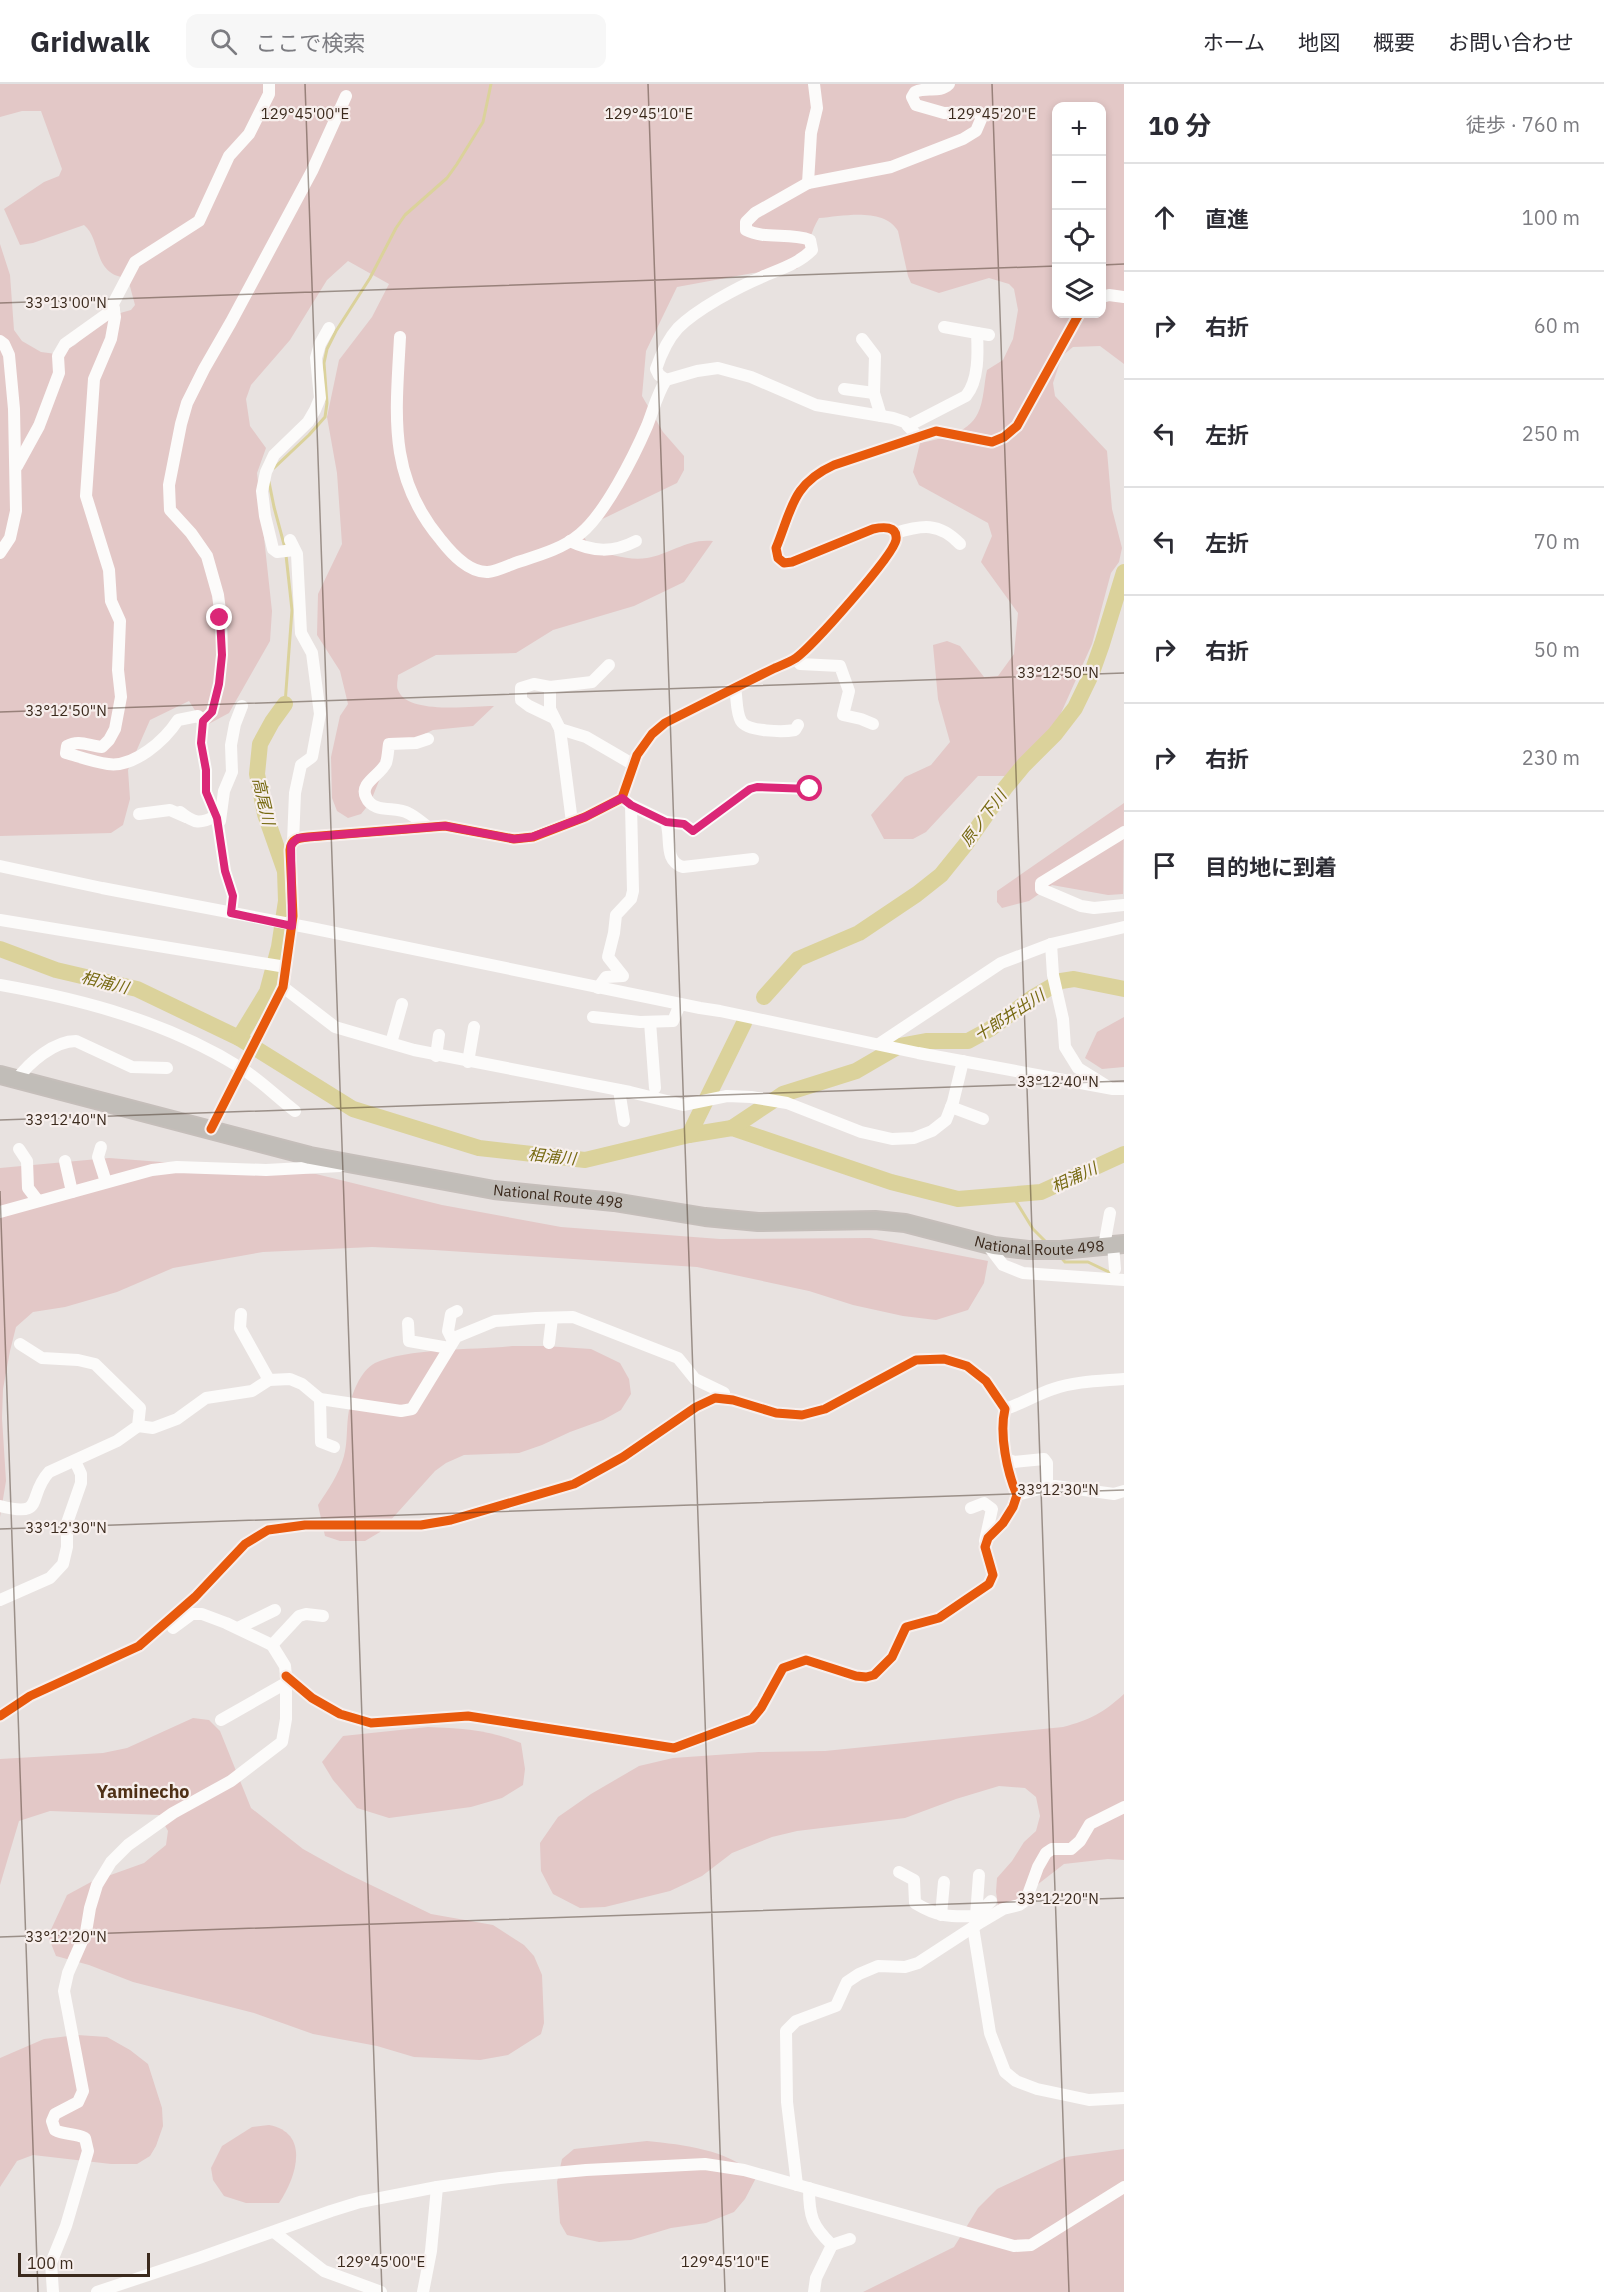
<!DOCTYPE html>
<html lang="ja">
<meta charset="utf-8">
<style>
body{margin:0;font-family:"IBM Plex Sans","Noto Sans JP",sans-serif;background:#f7f7f7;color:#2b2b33}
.controls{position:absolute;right:18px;top:18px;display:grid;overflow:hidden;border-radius:12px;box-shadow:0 3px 9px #0003}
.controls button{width:54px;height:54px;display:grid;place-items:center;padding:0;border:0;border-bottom:2px solid #e1e1e2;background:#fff;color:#2b2b33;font:30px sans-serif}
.scale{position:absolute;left:18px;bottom:15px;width:132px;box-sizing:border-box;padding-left:6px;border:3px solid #3b2a1d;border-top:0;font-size:16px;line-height:21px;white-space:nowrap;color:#3b2a1d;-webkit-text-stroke:4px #f7efed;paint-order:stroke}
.stop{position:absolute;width:18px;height:18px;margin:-14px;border:4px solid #db2777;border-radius:50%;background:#fff}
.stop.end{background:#db2777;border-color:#fff;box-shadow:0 2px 6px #0008}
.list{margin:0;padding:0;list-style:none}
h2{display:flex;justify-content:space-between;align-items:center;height:78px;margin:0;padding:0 24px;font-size:26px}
h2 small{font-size:20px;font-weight:400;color:#7c7c81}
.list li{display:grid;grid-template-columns:39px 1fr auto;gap:18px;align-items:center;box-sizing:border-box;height:108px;padding:0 24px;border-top:2px solid #e1e1e2}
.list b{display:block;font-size:22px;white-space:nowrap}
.list em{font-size:20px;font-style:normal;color:#7c7c81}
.icon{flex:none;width:33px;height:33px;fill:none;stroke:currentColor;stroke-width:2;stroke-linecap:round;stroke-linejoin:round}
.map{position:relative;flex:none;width:1124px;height:2208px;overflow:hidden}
header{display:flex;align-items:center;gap:36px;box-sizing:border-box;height:84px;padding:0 30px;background:#fff;border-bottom:2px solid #e1e1e2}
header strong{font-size:28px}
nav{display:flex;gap:33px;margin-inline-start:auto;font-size:21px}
.search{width:420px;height:54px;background:#f7f7f7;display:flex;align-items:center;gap:15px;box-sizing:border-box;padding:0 21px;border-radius:12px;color:#7c7c81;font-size:22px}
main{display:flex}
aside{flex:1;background:#fff}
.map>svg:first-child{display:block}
</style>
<header>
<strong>Gridwalk</strong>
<div class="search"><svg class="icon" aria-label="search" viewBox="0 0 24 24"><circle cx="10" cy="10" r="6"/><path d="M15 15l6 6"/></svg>ここで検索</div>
<nav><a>ホーム</a><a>地図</a><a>概要</a><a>お問い合わせ</a></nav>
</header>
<main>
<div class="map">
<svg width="1124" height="2208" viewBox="0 0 1124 2208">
<rect width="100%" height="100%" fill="#e8e2e0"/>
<g fill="#e3c8c7" fill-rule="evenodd">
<path d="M0 0H1124V280L1100 262 1073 263 1062 272 1053 299 1055 312 1107 367 1112 425 1122 464 1119 478 1111 489 1092 560 1048 658 1005 692H978L926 748 913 755H884L871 731 905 693 931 681 950 658 938 615 933 561 947 557 960 562 984 593 998 592 1014 570 1018 529 981 478 992 452 988 439 919 401 913 388 920 359C940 355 968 350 978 329 984 317 984 299 987 286L1003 276 1013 255 1018 226 1014 205 1009 200 989 194 939 209 911 199 908 192 898 147C884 123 843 132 819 134 808 152 809 168 797 185L753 189 677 203 646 267 642 312 663 348 684 372V386L677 399 590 441 584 453 592 466C609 470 629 477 647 474 670 470 688 454 713 457L684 498 634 522 553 546 516 569 436 571 398 591C398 595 396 602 398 606 407 631 471 622 494 622L473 642 433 646 392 665 370 719 361 730 348 734 337 727 332 714 331 673 340 632 348 620 340 587 317 551 318 510 342 460 337 389 327 333 339 276 372 233 389 200 348 177 327 196 290 256 251 301 246 315 250 342 266 364 257 389 272 527 270 557 229 629 205 642 189 617 150 636 128 686 130 715 123 741 111 749 0 752V160L10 191 14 246 22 257 41 268 56 270 75 261 106 233 131 226 135 221 128 195C123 193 114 192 110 188 95 177 98 152 84 141L33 159 20 161 4 125 44 98 59 92 62 85 41 27H22L0 33ZM1056 22H1102V230H1056Z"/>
<polygon points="1124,719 1123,810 1108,811 1052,801 1029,817 1002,824 997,818 997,807"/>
<polygon points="1124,933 1124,983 1102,985 1085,974 1097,948"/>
<polygon points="109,1074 316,1090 442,1121 561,1143 720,1155 870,1154 988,1177 984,1199 968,1226 936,1236 903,1232 853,1221 809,1207 697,1183 434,1166 372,1163 263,1168 173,1184 117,1208 65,1223 33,1228 16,1243 10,1267 3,1305 2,1334 6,1397 0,1433 0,1084"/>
<path d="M512 1262H545L591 1265 620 1279 629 1295 631 1310 621 1326 603 1336 570 1348 542 1361 519 1369 464 1371 446 1379 435 1387 380 1448 365 1457H340L325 1452 318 1421C328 1406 339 1390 344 1372 348 1357 346 1342 349 1326 351 1311 360 1287 375 1279 407 1264 474 1266 512 1262Z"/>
<path d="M1124 1610V1776L1108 1775 1064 1780 1019 1815 998 1821 996 1808 997 1794 1012 1777 1024 1758 1036 1747 1040 1732 1036 1713 1025 1704 999 1702 956 1715 905 1734 797 1747 772 1753 732 1769 702 1792 670 1807 605 1823 580 1824 553 1810 541 1787 540 1759 558 1733 591 1710 639 1682 673 1674 759 1668 825 1667 1063 1643C1090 1636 1103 1629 1124 1610Z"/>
<polygon points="193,1634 209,1636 220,1647 251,1724 303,1765 346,1789 431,1830 493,1841 524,1861 534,1872 542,1891 544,1939 541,1950 508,1971 480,1976 414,1973 377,1962 313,1950 254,1929 133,1898 89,1881 56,1872 48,1852 67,1811 91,1798 144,1779 166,1761 168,1747 159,1731 50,1727 19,1737 0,1801 0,1675 103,1669 127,1664"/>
<path d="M428 1643C461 1644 490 1646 521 1659L525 1685 523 1701 502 1714 471 1723 389 1734 357 1724 333 1696 322 1678 343 1652Z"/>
<polygon points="77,1951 107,1953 130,1966 148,1980 162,2024 163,2042 156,2062 150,2072 137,2080 111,2080 33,2071 17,2077 0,2103 0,1974 44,1955"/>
<path d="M269 2041C311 2049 296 2094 279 2119H246L224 2112 213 2096 211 2084 222 2062 252 2043Z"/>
<path d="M647 2057C685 2061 726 2065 757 2092L745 2115 734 2128 706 2139 671 2144 631 2156 599 2158 567 2151 560 2139 557 2098 562 2075 574 2065Z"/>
<polygon points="1124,2065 1124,2208 863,2208 954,2163 978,2124 997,2105 1066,2073"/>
</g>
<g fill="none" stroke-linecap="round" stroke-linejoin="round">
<g stroke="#dbd29b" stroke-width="3">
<polyline points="274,384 309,351 325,333 327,319 324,279 327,265 336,247 370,194 396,144 405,131 447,94 457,80 483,38 491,0"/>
<polyline points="269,398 274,423 285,464"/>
<polyline points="285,620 292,526 286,471"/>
<polyline points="1012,1111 1033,1145 1048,1160"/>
<polyline points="1059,1171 1065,1178 1088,1178 1113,1190"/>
</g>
<g stroke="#dbd29b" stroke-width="16">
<polyline points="0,865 56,886 137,905 239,954 353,1025 479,1064 585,1076 689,1051 732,1044 891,1098 958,1115 1041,1108 1124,1070"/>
<polyline points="764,913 798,875 859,849 917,810 941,791 966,760 1005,704 1024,681 1055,650 1075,624 1091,591 1102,560 1124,488"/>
<polyline points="239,954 267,908 279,863 286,817 285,787 265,730 257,690 260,660 272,638 285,620"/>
<polyline points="732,1044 783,1010 856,987 899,962 926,957 968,957 990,945 1032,914 1061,897 1074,895 1124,905"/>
<polyline points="689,1051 744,939"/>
</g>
<defs>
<g id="highway">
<path id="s1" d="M0 991 310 1072 494 1106 614 1118 705 1133 758 1138 875 1136 905 1139 994 1162 1028 1166H1061L1124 1160"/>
</g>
</defs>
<use href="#highway" stroke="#c5beba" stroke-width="20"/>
<g stroke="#fcfbfa" stroke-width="12">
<polyline points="808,99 811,49 817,24 814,0"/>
<polyline points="1102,213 1109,211 1124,213"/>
<polyline points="977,249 989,251"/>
<path d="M400 253C396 331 387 392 441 456 452 470 469 489 488 488 498 487 509 481 518 478 540 471 562 465 580 450 605 430 634 372 647 342 653 327 657 310 666 296L697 287 718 284 751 293 816 321 893 334 905 338 917 352"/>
<polyline points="862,255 875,272 874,309 881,332"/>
<polyline points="0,257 4,260 9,271 14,325 16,427 10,454 0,469"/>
<path d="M666 296 659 291 656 285C661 270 668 255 678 244 697 225 738 203 762 193 780 185 798 180 812 166L810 156C790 148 765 156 746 146V138L755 129 808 99 891 83 963 55 976 47 982 33 979 28 944 29 916 21 912 13 915 8C927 2 939 10 949 0"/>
<polyline points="844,305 874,309"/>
<path d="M908 342 966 312C979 296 978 269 977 249L944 243"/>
<polyline points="17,382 39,342 59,289 58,272 65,260 114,225"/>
<path d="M895 449C922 441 939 438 960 460"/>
<polyline points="290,456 297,470 301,549 312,569 320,630 312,673 301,681 295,709 293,758"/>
<path d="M570 457C593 468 613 469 636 457"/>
<polyline points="294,466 277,468 273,465 265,432 262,407 266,388 274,371 308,338 315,326 320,314 316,274 320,260 329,244"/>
<polyline points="796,574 800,580 840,582 849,607 843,631 861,635 873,640"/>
<polyline points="550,603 534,600 521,604 521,616 529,622 554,634"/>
<path d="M735 604C737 613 736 629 741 637 747 648 784 648 795 646L798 641"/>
<path d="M203 637 198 632 178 636C165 656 134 684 108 680 94 678 80 673 66 669L67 662C79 655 89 662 102 663L109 656 115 645 121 613 118 586 120 537 111 517 109 486 86 412 94 295 111 255 115 233 113 220 135 178 199 137 229 72 249 50 269 10V0"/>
<polyline points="560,645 550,625 550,603 592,598 609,581"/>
<path d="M631 721 666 738C672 754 663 777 683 783L753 775"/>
<path d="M180 728C195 740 200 740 216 732"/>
<polyline points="139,730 170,726 186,733"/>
<polyline points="220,737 224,707 232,688 231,661 235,640 242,622"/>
<polyline points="572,738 560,645 586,653 634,681"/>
<polyline points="666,738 684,740 693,747 750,705 757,703 810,705"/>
<path d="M428 743C421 738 415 732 408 729 396 722 373 730 366 713 359 699 381 691 386 679 388 673 388 666 389 660L416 659 428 655"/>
<polyline points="1124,748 1041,799 1041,805 1081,822 1094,824 1124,821"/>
<polyline points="0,782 102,804 311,844 700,924 720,927 918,969 1113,1005 1124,1005"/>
<polyline points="231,829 233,812 225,787 217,734 206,708 206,686 201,659 203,637 212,628 219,600 222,571 221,534 218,511 207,472 191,449 170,426 169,401 181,340 187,319 204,285 231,238 312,87 346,12"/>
<polyline points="0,836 286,883"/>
<polyline points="1051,860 1053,891 1063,935 1065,963 1078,984 1107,1002"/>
<path d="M0 901C85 916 167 938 241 984 260 996 277 1013 295 1027"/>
<polyline points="283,903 335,943 414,966 630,1008 683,1021 727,1012 751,1013 787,1019 861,1048 892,1055 914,1054 932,1047 946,1036 953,1018 963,977"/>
<polyline points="598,904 606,893 623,892 608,873 614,849 616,831 631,815 633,807 631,721 622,714"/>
<polyline points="593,933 640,938 673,937 680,920"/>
<polyline points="650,938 655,1004"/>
<polyline points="391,959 402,920"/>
<polyline points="879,960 1001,879 1051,860 1124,843"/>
<polyline points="436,972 439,951"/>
<polyline points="468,978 474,943"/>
<path d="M17 995C30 978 54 957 76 957L132 983 167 984"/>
<polyline points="619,1006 624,1037"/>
<polyline points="951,1023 983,1035"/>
<path d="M211 1045 283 903 293 832 290 766C291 755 298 754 308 753L445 742 514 755 533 753 585 733 622 714 637 671 652 650 665 639C701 621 738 602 775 584 782 581 790 578 796 574 812 563 893 472 896 456 898 441 882 443 873 445L792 478 784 479 778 474 776 464C792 425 792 400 834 381L936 347 992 358 1004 353 1017 342 1079 230"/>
<polyline points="101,1063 98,1073 106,1098"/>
<polyline points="19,1065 27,1077 28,1104 38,1117"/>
<polyline points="65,1077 72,1108"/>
<polyline points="0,1128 152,1086 177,1083 266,1086 340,1082"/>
<polyline points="987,1160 1003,1181 1023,1189 1124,1196"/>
<polyline points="1113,1161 1115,1185"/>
<polyline points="1104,1162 1110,1129"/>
<polyline points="241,1230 240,1244 269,1296"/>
<polyline points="408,1239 409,1257 449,1264"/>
<polyline points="453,1257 448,1247 451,1230 457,1227"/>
<polyline points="549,1259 552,1234"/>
<polyline points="320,1315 321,1358 334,1363"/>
<path d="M1005 1325C1022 1320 1037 1310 1053 1305 1076 1297 1101 1297 1124 1295"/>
<polyline points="138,1342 153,1344 177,1335 206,1314 252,1307 269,1296 290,1295 302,1300 320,1315 401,1327 412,1325 456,1253 495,1237 536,1234 573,1233 678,1274 695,1295 724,1309"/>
<polyline points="1007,1375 1014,1378 1044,1375 1047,1379 1047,1403 1017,1411"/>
<polyline points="1047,1403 1055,1402 1114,1410 1124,1407"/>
<path d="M0 1422C47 1434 26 1413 49 1388L117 1357 138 1342 140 1324 95 1280 78 1276 42 1274 20 1260"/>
<polyline points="971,1424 984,1419 992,1425 985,1457"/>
<polyline points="0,1516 50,1494 63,1480 67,1463 67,1439 81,1399 81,1390 75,1377"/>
<polyline points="238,1544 275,1526"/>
<polyline points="272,1561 299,1532 306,1530 323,1532"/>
<path d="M0 1632 30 1612 139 1562 195 1513 245 1460 268 1446 305 1441H421L451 1436 574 1400 623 1373 696 1323 715 1314 733 1316 776 1329 802 1331 825 1325 916 1276 944 1275 967 1282 986 1297 1005 1325C999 1350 1007 1388 1017 1411L1013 1423 1003 1439 988 1454 985 1463 993 1491 989 1500 939 1534 906 1543 892 1573 874 1591 866 1593 856 1592 806 1576 783 1584 761 1624 752 1635 674 1664 468 1632 371 1639 340 1630 312 1614 286 1592"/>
<polyline points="221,1636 286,1599"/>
<path d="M899 1788 914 1796 915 1819C938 1833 950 1833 976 1832L979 1791"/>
<polyline points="941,1831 944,1798"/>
<polyline points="978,1835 976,1832 991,1817"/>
<polyline points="973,1843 990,1949 1005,1988 1016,1997 1037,2005 1089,2016 1124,2014"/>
<polyline points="797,2101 787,2018 786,1947 796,1937 836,1922 847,1898 859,1890 878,1882 905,1883 918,1879 981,1838 1003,1825 1019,1821 1026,1816 1038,1783 1046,1769 1052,1765 1071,1765 1080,1757 1090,1740 1124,1723"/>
<path d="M809 2104C809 2132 812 2142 832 2161L816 2194 814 2208"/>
<polyline points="274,2148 324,2187 381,2208"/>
<polyline points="832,2161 850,2155"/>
<path d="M53 2208 51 2179 66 2142 88 2067 85 2054C75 2049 64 2051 55 2046L52 2037 55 2030 78 2018 83 2007 64 1907 68 1889 86 1848 90 1824 97 1801 111 1778 128 1761 173 1729 231 1697 282 1658 286 1635V1592L285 1582 272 1561 226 1539 202 1530H192L173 1544"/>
<polyline points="97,2208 199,2174 331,2127 360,2118 437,2103 500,2094 586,2086 705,2080 744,2086 1014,2162 1031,2161 1124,2103"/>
<polyline points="423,2208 431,2167 437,2103"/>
</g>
<use href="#highway" stroke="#c1bdb8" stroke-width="16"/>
<defs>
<g id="cycleway">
<path d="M211 1045 283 903 293 832 290 766C291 755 298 754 308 753L445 742 514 755 533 753 585 733 622 714 637 671 652 650 665 639C701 621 738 602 775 584 782 581 790 578 796 574 812 563 893 472 896 456 898 441 882 443 873 445L792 478 784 479 778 474 776 464C792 425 792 400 834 381L936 347 992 358 1004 353 1017 342 1079 230"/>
<path d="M0 1632 30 1612 139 1562 195 1513 245 1460 268 1446 305 1441H421L451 1436 574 1400 623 1373 696 1323 715 1314 733 1316 776 1329 802 1331 825 1325 916 1276 944 1275 967 1282 986 1297 1005 1325C999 1350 1007 1388 1017 1411L1013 1423 1003 1439 988 1454 985 1463 993 1491 989 1500 939 1534 906 1543 892 1573 874 1591 866 1593 856 1592 806 1576 783 1584 761 1624 752 1635 674 1664 468 1632 371 1639 340 1630 312 1614 286 1592"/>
</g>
</defs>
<use href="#cycleway" stroke="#f7efed" stroke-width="13"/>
<use href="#cycleway" stroke="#e8590c" stroke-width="9"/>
</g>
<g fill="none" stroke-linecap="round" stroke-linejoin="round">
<polyline stroke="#db2777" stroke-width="8" points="220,534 222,571 219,600 212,628 203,637 201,659 206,686 206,708 217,734 225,787 233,812 231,829 292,842 291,761 298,754 445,742 514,755 532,753 585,733 622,714 631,721 666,738 684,740 693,747 750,705 757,703 810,705"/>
</g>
<path fill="none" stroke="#3b2a1d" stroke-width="1.5" stroke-opacity="0.45" d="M305 0 382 2208M648 0 725 2208M992 0 1069 2208M1102 181 1124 180M0 219 1056 182M0 628 1124 589M0 1036 1124 997M0 1107 38 2208M0 1445 1124 1406M0 1853 1124 1814"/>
<g text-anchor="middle" stroke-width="4.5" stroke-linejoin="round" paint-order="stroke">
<g font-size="15" fill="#3b2a1d" stroke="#f7efed">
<text dy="5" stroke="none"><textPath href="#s1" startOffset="572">National Route 498</textPath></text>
<text dy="5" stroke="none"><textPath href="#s1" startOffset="1058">National Route 498</textPath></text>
</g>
<g font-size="16" font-style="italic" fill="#776a12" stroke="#f7efed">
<text transform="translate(264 717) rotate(77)" y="6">高尾川</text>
<text transform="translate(983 734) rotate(-53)" y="6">原ノ下川</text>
<text transform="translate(105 898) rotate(14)" y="6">相浦川</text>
<text transform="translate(1009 931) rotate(-33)" y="6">十郎井出川</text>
<text transform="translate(552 1072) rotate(6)" y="6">相浦川</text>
<text transform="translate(1074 1093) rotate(-25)" y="6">相浦川</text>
</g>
<g font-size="18" font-weight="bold" fill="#4f3117" stroke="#f7efed">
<text x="143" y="1714">Yaminecho</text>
</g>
</g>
<g font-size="15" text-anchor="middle" fill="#3b2a1d" stroke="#f7efed" stroke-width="4.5" stroke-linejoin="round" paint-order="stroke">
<text x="305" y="35">129°45'00"E</text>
<text x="649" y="35">129°45'10"E</text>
<text x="992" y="35">129°45'20"E</text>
<text x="66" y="224">33°13'00"N</text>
<text x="1058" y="594">33°12'50"N</text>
<text x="66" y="632">33°12'50"N</text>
<text x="1058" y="1003">33°12'40"N</text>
<text x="66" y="1041">33°12'40"N</text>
<text x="1058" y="1411">33°12'30"N</text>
<text x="66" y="1449">33°12'30"N</text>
<text x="1058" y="1820">33°12'20"N</text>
<text x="66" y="1858">33°12'20"N</text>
<text x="381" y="2183">129°45'00"E</text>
<text x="725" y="2183">129°45'10"E</text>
</g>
</svg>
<div class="controls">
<button>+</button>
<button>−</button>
<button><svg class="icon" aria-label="locate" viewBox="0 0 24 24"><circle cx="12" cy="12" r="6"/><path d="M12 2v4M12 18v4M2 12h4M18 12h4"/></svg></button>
<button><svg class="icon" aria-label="layers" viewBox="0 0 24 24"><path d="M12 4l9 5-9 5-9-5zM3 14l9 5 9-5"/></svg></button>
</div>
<div class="scale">100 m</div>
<div class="stop" style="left:810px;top:705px"></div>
<div class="stop end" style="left:220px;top:534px"></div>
</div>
<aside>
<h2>10 分<small>徒歩 · 760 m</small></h2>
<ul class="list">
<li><svg class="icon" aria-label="ahead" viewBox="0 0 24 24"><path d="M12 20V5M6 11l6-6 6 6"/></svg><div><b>直進</b></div><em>100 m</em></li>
<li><svg class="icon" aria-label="right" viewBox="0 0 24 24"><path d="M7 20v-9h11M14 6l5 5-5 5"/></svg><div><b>右折</b></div><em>60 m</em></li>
<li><svg class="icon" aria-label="left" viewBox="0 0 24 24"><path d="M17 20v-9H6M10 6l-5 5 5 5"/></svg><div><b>左折</b></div><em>250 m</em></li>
<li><svg class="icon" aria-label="left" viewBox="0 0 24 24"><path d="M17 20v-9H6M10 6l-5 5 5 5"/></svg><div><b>左折</b></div><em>70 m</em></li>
<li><svg class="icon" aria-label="right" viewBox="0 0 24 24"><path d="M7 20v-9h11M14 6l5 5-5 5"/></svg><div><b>右折</b></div><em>50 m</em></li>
<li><svg class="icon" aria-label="right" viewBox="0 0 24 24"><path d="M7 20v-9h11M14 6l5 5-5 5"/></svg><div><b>右折</b></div><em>230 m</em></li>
<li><svg class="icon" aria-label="arrive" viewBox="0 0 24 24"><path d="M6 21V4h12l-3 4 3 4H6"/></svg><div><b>目的地に到着</b></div></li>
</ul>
</aside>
</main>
